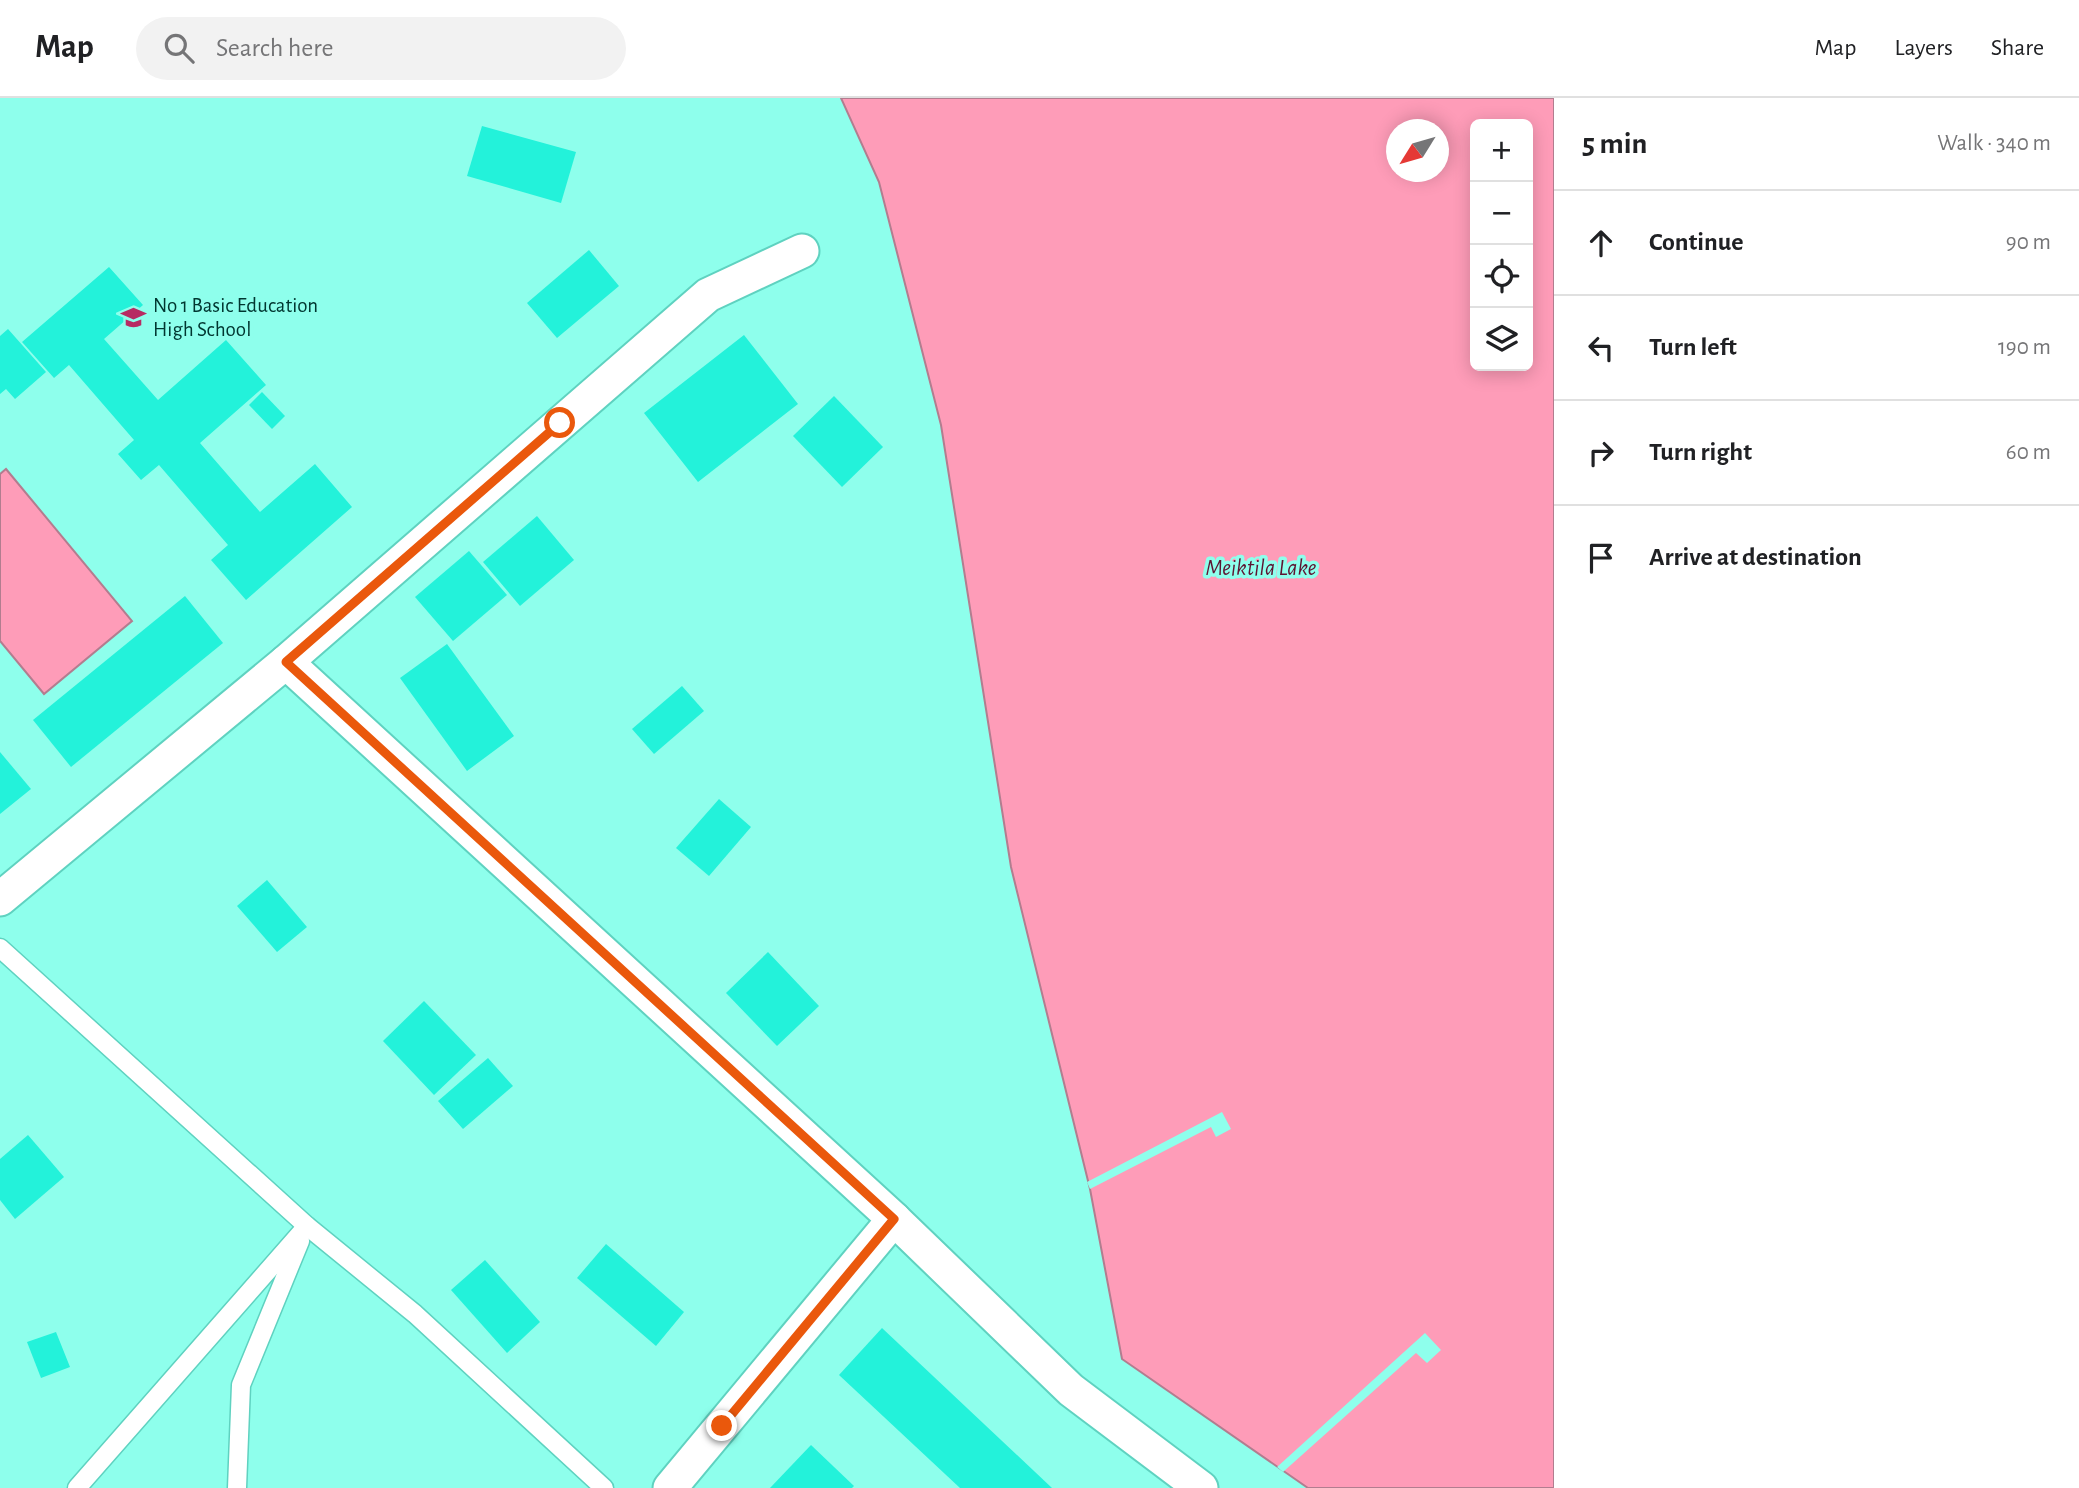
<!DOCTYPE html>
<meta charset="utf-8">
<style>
body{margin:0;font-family:"Alegreya Sans",sans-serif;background:#f2f2f2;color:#202124}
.controls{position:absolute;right:21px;top:21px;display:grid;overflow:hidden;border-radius:10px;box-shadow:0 4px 18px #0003}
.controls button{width:63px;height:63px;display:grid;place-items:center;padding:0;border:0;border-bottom:2px solid #e0e0e0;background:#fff;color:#202124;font:35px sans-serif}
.compass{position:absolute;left:1386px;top:21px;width:63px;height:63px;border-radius:50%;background:#fff;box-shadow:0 4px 18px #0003;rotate:233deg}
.stop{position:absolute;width:21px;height:21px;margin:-16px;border:5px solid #ea580c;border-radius:50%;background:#fff}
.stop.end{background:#ea580c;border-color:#fff;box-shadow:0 2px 7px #0008}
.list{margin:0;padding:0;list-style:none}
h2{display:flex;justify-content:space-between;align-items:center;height:91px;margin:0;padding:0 28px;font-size:30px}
h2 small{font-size:23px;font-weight:400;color:#757577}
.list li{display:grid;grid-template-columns:46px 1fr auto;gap:21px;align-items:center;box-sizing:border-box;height:105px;padding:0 28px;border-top:2px solid #e0e0e0}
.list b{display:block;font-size:26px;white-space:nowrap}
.list em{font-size:23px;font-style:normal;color:#757577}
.icon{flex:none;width:38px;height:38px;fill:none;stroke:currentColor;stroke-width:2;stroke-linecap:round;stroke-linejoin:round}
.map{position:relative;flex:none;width:1554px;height:1390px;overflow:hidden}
header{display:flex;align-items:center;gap:42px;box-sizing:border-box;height:98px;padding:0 35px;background:#fff;border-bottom:2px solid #e0e0e0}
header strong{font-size:33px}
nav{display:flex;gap:38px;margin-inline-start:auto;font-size:24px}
.search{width:490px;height:63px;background:#f2f2f2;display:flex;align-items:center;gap:18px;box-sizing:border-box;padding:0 24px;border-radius:38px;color:#757577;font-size:26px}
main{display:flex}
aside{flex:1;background:#fff}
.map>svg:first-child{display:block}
</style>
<header>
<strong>Map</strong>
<div class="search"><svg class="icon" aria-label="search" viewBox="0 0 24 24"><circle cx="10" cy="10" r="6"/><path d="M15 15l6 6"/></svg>Search here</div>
<nav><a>Map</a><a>Layers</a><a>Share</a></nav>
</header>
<main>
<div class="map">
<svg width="1554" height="1390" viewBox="0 0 1554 1390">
<rect width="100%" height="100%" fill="#8effec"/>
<g fill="#fe9cb8" stroke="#b27d8f" stroke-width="2" fill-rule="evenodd">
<path d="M841 0H1554V1390H1308L1122 1261 1090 1091 1011 769 941 327 879 84ZM1475 26H1528V268H1475ZM1396 32H1438V74H1396Z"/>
<polygon points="6,371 132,523 44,596 0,543 0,376"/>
</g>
<g fill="#8effec">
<polygon points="1222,1014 1231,1031 1216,1039 1211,1029 1090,1091 1087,1084"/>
<polygon points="1425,1235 1441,1252 1427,1265 1416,1255 1283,1374 1277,1369"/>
</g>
<g fill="#23f2da">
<polygon points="482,28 576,54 561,105 467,78"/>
<polygon points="589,152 619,188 557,240 527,205"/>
<polygon points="109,169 143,207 104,241 158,302 226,242 266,287 200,345 260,414 315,366 352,409 246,502 211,462 228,447 159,367 141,382 118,356 134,342 69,267 54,280 22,244"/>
<polygon points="8,231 46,274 15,301 6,291 0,296 0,238"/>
<polygon points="744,237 798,306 698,384 644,315"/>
<polygon points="262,294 285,318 272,331 249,307"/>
<polygon points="834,298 883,349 842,389 793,338"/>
<polygon points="537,418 574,462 520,508 483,464"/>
<polygon points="469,453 507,497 453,543 415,499"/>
<polygon points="185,498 223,545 71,669 33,622"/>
<polygon points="447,546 514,638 467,673 400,580"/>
<polygon points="682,588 704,613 654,656 632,631"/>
<polygon points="0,654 31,691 0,716"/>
<polygon points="719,701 751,729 709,778 676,750"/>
<polygon points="267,782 307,829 277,854 237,808"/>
<polygon points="768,854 819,908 777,948 726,895"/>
<polygon points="424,903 476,957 434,997 383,943"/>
<polygon points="488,960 513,988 463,1031 438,1003"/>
<polygon points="28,1037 64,1079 15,1121 0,1102 0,1061"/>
<polygon points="606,1146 684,1214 656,1248 577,1180"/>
<polygon points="485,1162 540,1224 507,1255 451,1192"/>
<polygon points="882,1230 1052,1390 960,1390 839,1277"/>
<polygon points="56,1234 70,1269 41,1280 27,1244"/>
<polygon points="811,1347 854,1388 852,1390 770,1390"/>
</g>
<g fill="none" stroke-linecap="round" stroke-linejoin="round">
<defs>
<g id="service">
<polyline points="0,850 307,1128 415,1216 604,1390"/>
<polyline points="77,1390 307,1128"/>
<polyline points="237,1390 241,1287 300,1143"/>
</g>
<g id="minor">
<polyline points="286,564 708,197 802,153"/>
<polyline points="0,801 286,564 894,1121 670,1390"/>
<polyline points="894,1121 1071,1292 1201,1390"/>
</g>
</defs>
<use href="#service" stroke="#5fd2c0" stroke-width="21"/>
<use href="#minor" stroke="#5fd2c0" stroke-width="37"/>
<use href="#service" stroke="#fff" stroke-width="18"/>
<use href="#minor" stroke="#fff" stroke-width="33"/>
</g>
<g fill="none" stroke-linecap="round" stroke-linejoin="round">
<polyline stroke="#ea580c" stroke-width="9" points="560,325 286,564 894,1121 722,1328"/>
</g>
<defs>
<symbol id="school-bare" viewBox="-9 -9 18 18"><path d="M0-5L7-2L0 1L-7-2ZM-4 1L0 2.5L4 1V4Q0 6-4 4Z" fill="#b72b63" stroke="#8effec" stroke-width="2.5" paint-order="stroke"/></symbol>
</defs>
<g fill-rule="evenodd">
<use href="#school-bare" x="116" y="202" width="35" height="35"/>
</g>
<g text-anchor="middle" stroke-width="7" stroke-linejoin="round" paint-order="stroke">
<g font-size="21" fill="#003630" stroke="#8effec" text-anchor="start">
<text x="153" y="214">No 1 Basic Education<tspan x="153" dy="24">High School</tspan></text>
</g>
<g font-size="23" font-style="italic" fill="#5e1431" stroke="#8effec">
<text x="1261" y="477">Meiktila Lake</text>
</g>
</g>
</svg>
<div class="controls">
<button>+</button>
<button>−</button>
<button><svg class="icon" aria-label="locate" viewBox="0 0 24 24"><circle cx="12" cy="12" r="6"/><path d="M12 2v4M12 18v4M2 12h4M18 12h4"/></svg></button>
<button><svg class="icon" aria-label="layers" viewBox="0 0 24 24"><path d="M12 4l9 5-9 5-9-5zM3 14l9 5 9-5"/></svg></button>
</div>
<svg class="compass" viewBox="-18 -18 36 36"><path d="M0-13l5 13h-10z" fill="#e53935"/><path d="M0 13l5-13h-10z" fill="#757577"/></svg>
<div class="stop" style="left:560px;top:325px"></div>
<div class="stop end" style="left:722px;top:1328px"></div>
</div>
<aside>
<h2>5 min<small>Walk · 340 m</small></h2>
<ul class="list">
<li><svg class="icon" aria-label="ahead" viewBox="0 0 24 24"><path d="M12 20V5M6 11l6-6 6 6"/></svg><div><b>Continue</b></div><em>90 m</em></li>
<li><svg class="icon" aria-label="left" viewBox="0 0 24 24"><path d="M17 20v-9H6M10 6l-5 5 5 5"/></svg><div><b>Turn left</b></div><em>190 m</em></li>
<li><svg class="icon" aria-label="right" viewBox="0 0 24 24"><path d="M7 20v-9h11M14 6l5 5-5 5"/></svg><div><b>Turn right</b></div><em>60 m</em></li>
<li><svg class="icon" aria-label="arrive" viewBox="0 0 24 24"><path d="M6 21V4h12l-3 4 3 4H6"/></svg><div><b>Arrive at destination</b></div></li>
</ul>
</aside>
</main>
